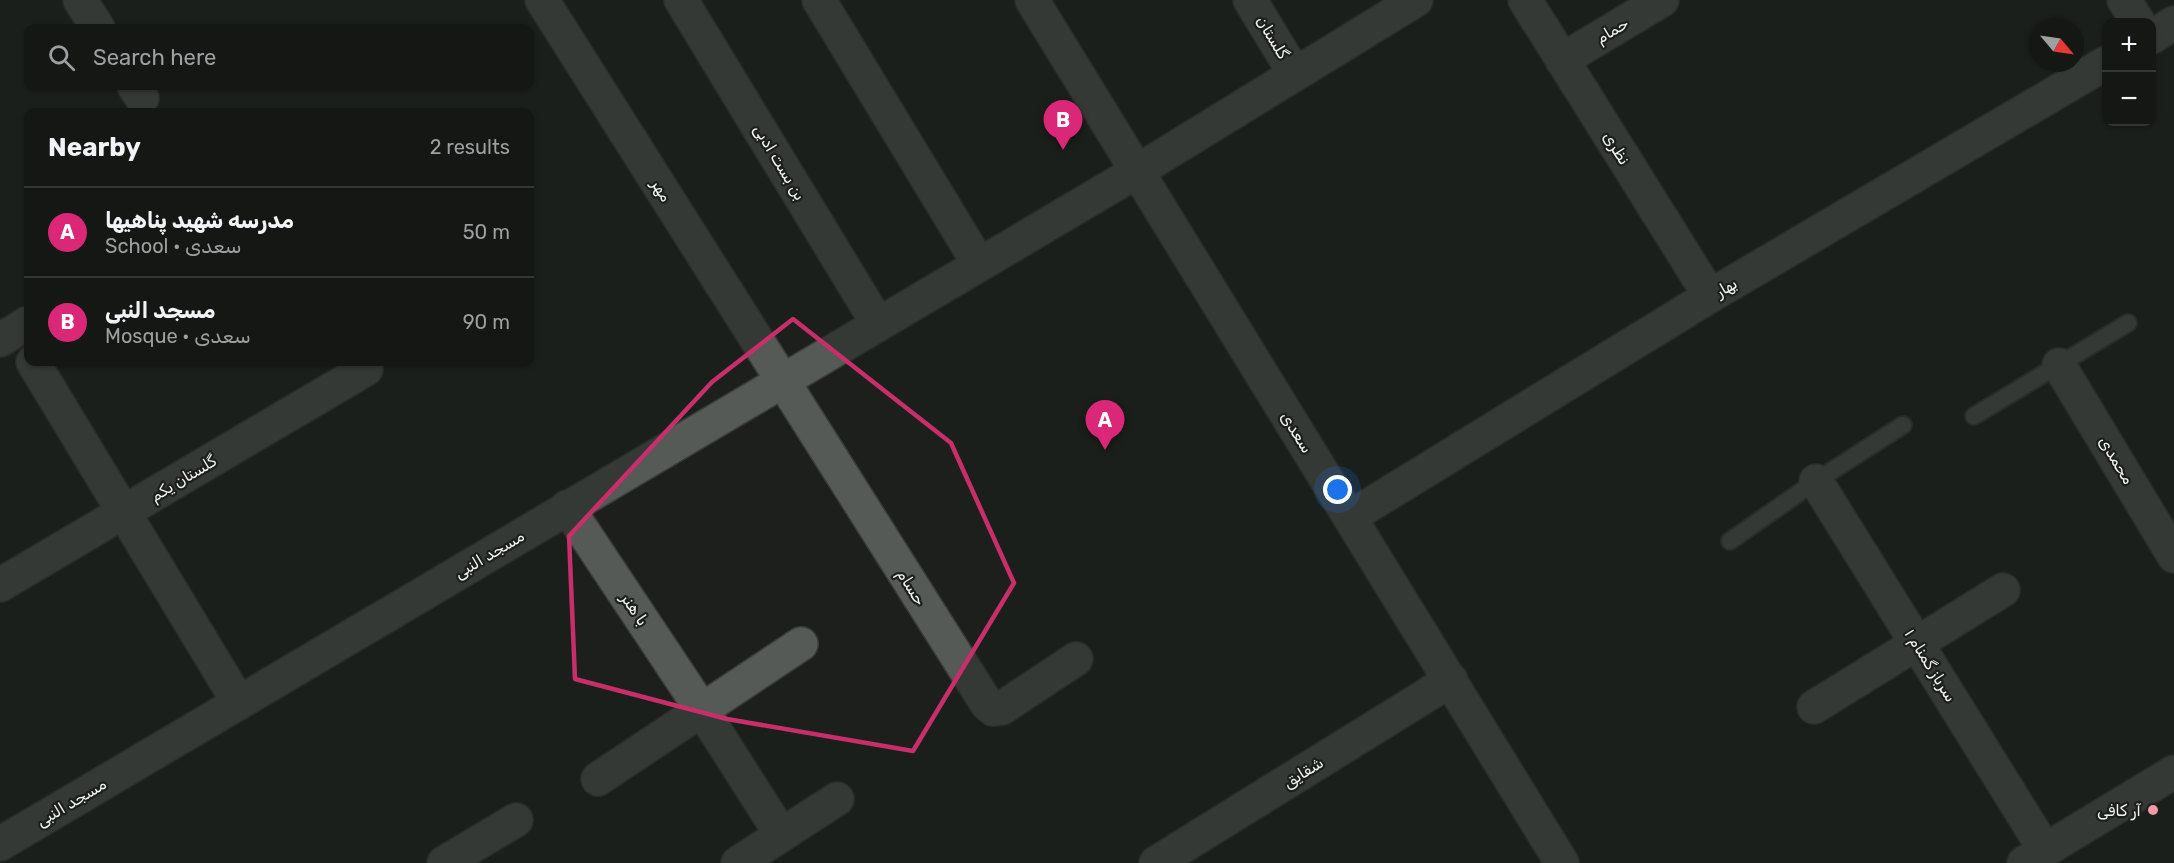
<!DOCTYPE html>
<meta charset="utf-8">
<style>
body{margin:0;font-family:Rubik,"Noto Naskh Arabic",sans-serif;background:#222422;color:#f1f3f6}
.controls{position:absolute;right:18px;top:18px;display:grid;overflow:hidden;border-radius:12px;box-shadow:0 2px 4px #0004}
.controls button{width:54px;height:54px;display:grid;place-items:center;padding:0;border:0;border-bottom:2px solid #343634;background:#151715;color:#f1f3f6;font:30px sans-serif}
.compass{position:absolute;left:2030px;top:18px;width:54px;height:54px;border-radius:50%;background:#151715;box-shadow:0 2px 4px #0004;rotate:119deg}
.you{position:absolute;left:1338px;top:490px;width:21px;height:21px;margin:-15px;border:4px solid #fff;border-radius:50%;background:#1a73e8;box-shadow:0 0 0 9px #1a73e833}
.badge{display:grid;place-items:center;width:39px;height:39px;border-radius:50%;background:#db2777;color:#fff;font-size:20px;font-weight:700}
.pin{position:absolute;translate:-50% -50px;filter:drop-shadow(0 2px 3px #0008)}
.pin::after{content:'';position:absolute;top:32px;width:21px;height:18px;background:inherit;clip-path:polygon(0 0,100% 0,50% 100%)}
.list{margin:0;padding:0;list-style:none}
h2{display:flex;justify-content:space-between;align-items:center;height:78px;margin:0;padding:0 24px;font-size:26px}
h2 small{font-size:20px;font-weight:400;color:#9d9fa0}
.list li{display:grid;grid-template-columns:39px 1fr auto;gap:18px;align-items:center;box-sizing:border-box;height:90px;padding:0 24px;border-top:2px solid #343634}
.list b{display:block;font-size:22px;white-space:nowrap}
.list p{margin:0;font-size:20px;white-space:nowrap;color:#9d9fa0}
.list em{font-size:20px;font-style:normal;color:#9d9fa0}
.icon{flex:none;width:33px;height:33px;fill:none;stroke:currentColor;stroke-width:2;stroke-linecap:round;stroke-linejoin:round}
.map{position:relative;flex:none;width:2174px;height:863px;overflow:hidden}
.search{position:absolute;background:#151715;box-shadow:0 2px 4px #0004;left:24px;top:24px;width:510px;height:66px;display:flex;align-items:center;gap:15px;box-sizing:border-box;padding:0 21px;border-radius:12px;color:#9d9fa0;font-size:22px}
.panel{position:absolute;background:#151715;box-shadow:0 2px 4px #0004;left:24px;top:108px;width:510px;height:258px;border-radius:12px}
.map>svg:first-child{display:block}
</style>
<div class="map">
<svg width="2174" height="863" viewBox="0 0 2174 863">
<rect width="100%" height="100%" fill="#1c1f1c"/>
<g fill="none" stroke-linecap="round" stroke-linejoin="round">
<defs>
<g id="lane">
<polyline points="1974,416 2128,323"/>
<polyline points="1730,541 1816,481 1903,425"/>
</g>
<g id="street">
<polyline points="80,0 98,28"/>
<polyline points="542,0 987,704 993,709 1002,708 1076,659"/>
<polyline points="681,0 878,324"/>
<polyline points="819,0 979,264"/>
<polyline points="1250,0 1295,74"/>
<polyline points="1525,0 1710,296"/>
<polyline points="2124,0 2138,22"/>
<polyline points="2152,37 2174,23"/>
<polyline points="1562,60 1662,0"/>
<polyline points="134,86 142,98"/>
<polyline points="1136,172 1416,0"/>
<polyline points="0,340 28,323"/>
<polyline points="33,362 239,703"/>
<polyline points="2059,365 2174,556"/>
<polyline points="1816,481 2045,850"/>
<polyline points="567,507 702,710 781,834"/>
<polyline points="1350,517 1710,296 2106,63"/>
<polyline points="0,585 366,369"/>
<polyline points="1814,707 2003,590"/>
<polyline points="598,779 801,644"/>
<polyline points="444,863 516,820"/>
<polyline points="738,863 837,799"/>
<polyline points="1156,863 1451,680"/>
<polyline points="2024,863 2174,772"/>
</g>
<g id="secondary">
<polyline points="1032,0 1562,863"/>
<polyline points="0,844 1136,172"/>
</g>
</defs>
<use href="#lane" stroke="#3a3c3a" stroke-width="20"/>
<use href="#street" stroke="#3a3c3a" stroke-width="36"/>
<use href="#secondary" stroke="#3a3c3a" stroke-width="36"/>
<use href="#lane" stroke="#565a56" stroke-width="16"/>
<use href="#street" stroke="#565a56" stroke-width="33"/>
<use href="#secondary" stroke="#565a56" stroke-width="33"/>
</g>
<path d="M0 0H2174V863H0ZM793 319 951 443 1014 583 913 751 727 719 575 679 569 536 712 382Z" fill="#1c1f1c" fill-opacity=".55" fill-rule="evenodd"/>
<path fill="none" stroke="#c72e6a" stroke-width="4.5" stroke-linejoin="round" d="M793 319 951 443 1014 583 913 751 727 719 575 679 569 536 712 382Z"/>
<circle fill="#f39aa8" stroke="#1c1f1c" stroke-width="2" cx="2153" cy="810" r="6"/>
<g text-anchor="middle" stroke-width="4.5" stroke-linejoin="round" paint-order="stroke">
<g font-size="16" fill="#f1f3f1" stroke="#1c1f1c">
<text transform="translate(1612 30) rotate(-31)" y="6">حمام</text>
<text transform="translate(1273 37) rotate(59)" y="6">گلستان</text>
<text transform="translate(1617 148) rotate(58)" y="6">نظری</text>
<text transform="translate(780 162) rotate(59)" y="6">بن بست ادبی</text>
<text transform="translate(662 190) rotate(58)" y="6">مهر</text>
<text transform="translate(1726 287) rotate(-30)" y="6">بهار</text>
<text transform="translate(1297 432) rotate(58)" y="6">سعدی</text>
<text transform="translate(2117 460) rotate(59)" y="6">محمدی</text>
<text transform="translate(183 478) rotate(-31)" y="6">گلستان یکم</text>
<text transform="translate(489 554) rotate(-31)" y="6">مسجد النبی</text>
<text transform="translate(912 587) rotate(58)" y="6">حسام</text>
<text transform="translate(635 609) rotate(56)" y="6">با هنر</text>
<text transform="translate(1931 665) rotate(58)" y="6">سرباز گمنام ۱</text>
<text transform="translate(1303 772) rotate(-32)" y="6">شقایق</text>
<text transform="translate(71 802) rotate(-31)" y="6">مسجد النبی</text>
</g>
<g font-size="16" fill="#f1f3f1" stroke="#1c1f1c" text-anchor="end">
<text x="2141" y="816">آر کافی</text>
</g>
</g>
</svg>
<div class="controls">
<button>+</button>
<button>−</button>
</div>
<svg class="compass" viewBox="-18 -18 36 36"><path d="M0-13l5 13h-10z" fill="#e53935"/><path d="M0 13l5-13h-10z" fill="#9d9fa0"/></svg>
<div class="you"></div>
<div class="pin badge" style="left:1105px;top:450px">A</div>
<div class="pin badge" style="left:1063px;top:150px">B</div>
<div class="search"><svg class="icon" aria-label="search" viewBox="0 0 24 24"><circle cx="10" cy="10" r="6"/><path d="M15 15l6 6"/></svg>Search here</div>
<section class="panel">
<h2>Nearby<small>2 results</small></h2>
<ul class="list">
<li><span class="badge">A</span><div><b>مدرسه شهید پناهیها</b><p>School · سعدی</p></div><em>50 m</em></li>
<li><span class="badge">B</span><div><b>مسجد النبی</b><p>Mosque · سعدی</p></div><em>90 m</em></li>
</ul>
</section>
</div>
